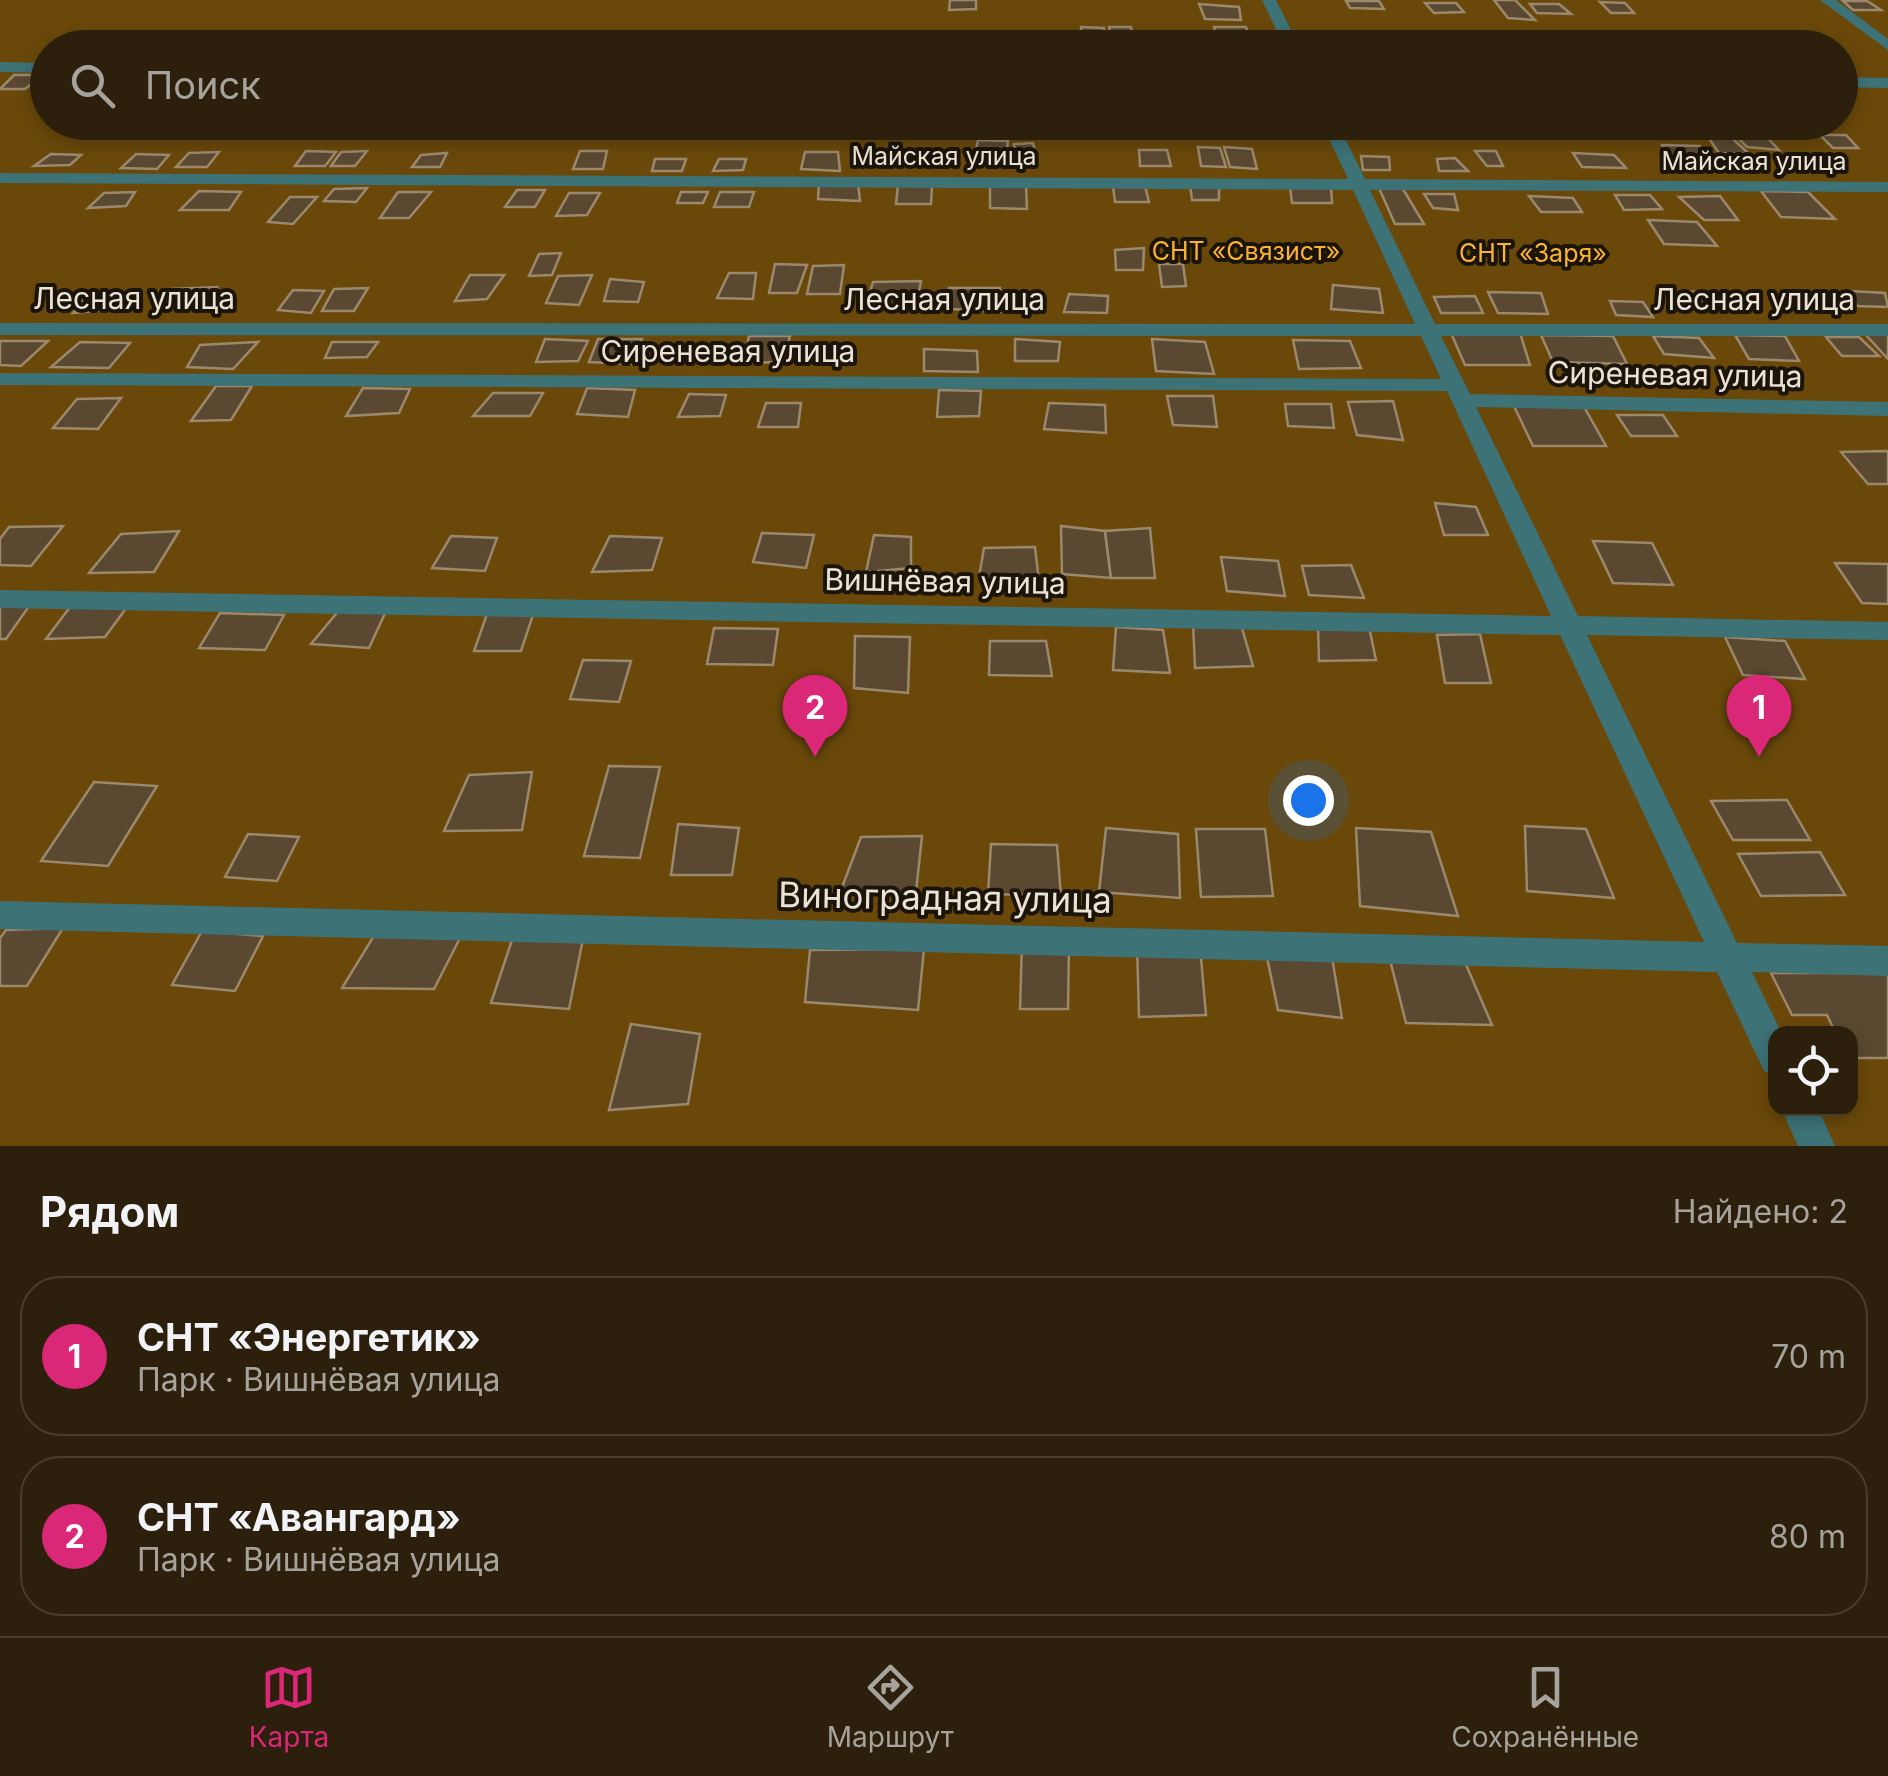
<!DOCTYPE html>
<html lang="ru">
<meta charset="utf-8">
<style>
body{margin:0;font-family:Inter,sans-serif;background:#342816;color:#f1f3f6}
.controls{position:absolute;right:30px;bottom:30px;display:grid;overflow:hidden;border-radius:20px;box-shadow:0 5px 15px #0003}
.controls button{width:90px;height:90px;display:grid;place-items:center;padding:0;border:0;border-bottom:2px solid #483e2e;background:#2c200d;color:#f1f3f6;font:50px sans-serif}
.you{position:absolute;left:1308px;top:800px;width:35px;height:35px;margin:-25px;border:8px solid #fff;border-radius:50%;background:#1a73e8;box-shadow:0 0 0 15px #1a73e833}
.badge{display:grid;place-items:center;width:65px;height:65px;border-radius:50%;background:#db2777;color:#fff;font-size:32px;font-weight:700}
.pin{position:absolute;translate:-50% -82px;filter:drop-shadow(0 2px 5px #0008)}
.pin::after{content:'';position:absolute;top:52px;width:35px;height:30px;background:inherit;clip-path:polygon(0 0,100% 0,50% 100%)}
.list{margin:0;padding:0;list-style:none}
h2{display:flex;justify-content:space-between;align-items:center;height:130px;margin:0;padding:0 40px;font-size:42px}
h2 small{font-size:32px;font-weight:400;color:#a6a39d}
.list li{display:grid;grid-template-columns:65px 1fr auto;gap:30px;align-items:center;box-sizing:border-box;height:160px;margin:0 20px 20px;padding:0 20px;border:2px solid #483e2e;border-radius:40px}
.list b{display:block;font-size:38px;white-space:nowrap}
.list p{margin:0;font-size:32px;white-space:nowrap;color:#a6a39d}
.list em{font-size:32px;font-style:normal;color:#a6a39d}
.icon{flex:none;width:55px;height:55px;fill:none;stroke:currentColor;stroke-width:2;stroke-linecap:round;stroke-linejoin:round}
.map{position:relative;flex:none;width:1888px;height:1146px;overflow:hidden}
.search{position:absolute;background:#2c200d;box-shadow:0 5px 15px #0003;left:30px;right:30px;top:30px;height:110px;display:flex;align-items:center;gap:25px;box-sizing:border-box;padding:0 35px;border-radius:55px;color:#a6a39d;font-size:38px}
.sheet{height:490px;background:#2c200d}
nav{display:flex;justify-content:space-around;align-items:center;box-sizing:border-box;height:140px;border-top:2px solid #483e2e;background:#2c200d;font-size:28px;color:#a6a39d}
nav a{display:grid;justify-items:center;gap:5px}
nav .on{color:#db2777}
.map>svg:first-child{display:block}
</style>
<div class="map">
<svg width="1888" height="1146" viewBox="0 0 1888 1146">
<rect width="100%" height="100%" fill="#3a2a11"/>
<path fill="#69480a" fill-rule="evenodd" d="M0 0H1888V1146H0ZM48 48H1840V122H48ZM1776 1034H1850V1108H1776Z"/>
<g fill="#5a4930" stroke="#9b886d" stroke-width="2.5">
<polygon points="950,0 976,0 976,9 949,10"/>
<polygon points="1494,0 1515,0 1535,20 1508,18"/>
<polygon points="1346,1 1379,1 1384,9 1350,8"/>
<polygon points="1843,1 1867,1 1881,10 1853,10"/>
<polygon points="1600,2 1625,3 1634,13 1611,13"/>
<polygon points="1425,3 1456,3 1464,12 1434,13"/>
<polygon points="1199,4 1239,7 1241,20 1205,19"/>
<polygon points="1530,4 1559,4 1571,14 1537,13"/>
<polygon points="1081,27 1104,28 1105,42 1081,42"/>
<polygon points="1109,27 1131,27 1134,43 1113,43"/>
<polygon points="1214,27 1246,27 1250,39 1217,39"/>
<polygon points="1351,36 1358,48 1325,48 1318,37"/>
<polygon points="1563,37 1594,37 1603,48 1573,48"/>
<polygon points="14,75 43,75 25,89 0,89"/>
<polygon points="904,122 937,122 938,133 905,131"/>
<polygon points="1760,130 1779,150 1747,147 1731,131"/>
<polygon points="1820,135 1846,135 1858,148 1833,148"/>
<polygon points="1708,137 1732,138 1749,154 1719,153"/>
<polygon points="978,140 1008,141 1006,158 974,159"/>
<polygon points="1033,143 1036,157 1015,158 1014,144"/>
<polygon points="1662,145 1700,146 1716,166 1677,165"/>
<polygon points="1198,147 1220,148 1226,167 1201,166"/>
<polygon points="1224,147 1252,149 1257,169 1230,167"/>
<polygon points="1139,150 1167,150 1171,166 1140,166"/>
<polygon points="306,151 336,152 325,166 295,166"/>
<polygon points="367,151 355,166 331,166 341,152"/>
<polygon points="580,151 607,151 603,169 573,169"/>
<polygon points="1475,151 1496,151 1503,166 1487,166"/>
<polygon points="219,152 207,167 176,167 189,153"/>
<polygon points="805,152 838,152 840,171 801,169"/>
<polygon points="447,153 440,167 412,167 421,155"/>
<polygon points="1573,153 1614,155 1626,168 1582,167"/>
<polygon points="51,154 81,155 70,165 34,166"/>
<polygon points="136,154 169,155 157,169 121,168"/>
<polygon points="1361,156 1389,157 1390,170 1363,170"/>
<polygon points="1455,158 1468,171 1439,171 1437,159"/>
<polygon points="655,159 686,159 682,171 652,171"/>
<polygon points="719,159 746,159 743,170 713,171"/>
<polygon points="1795,161 1829,163 1837,171 1806,172"/>
<polygon points="819,183 858,183 860,201 818,199"/>
<polygon points="990,184 1026,185 1027,209 990,208"/>
<polygon points="1190,184 1219,184 1219,200 1192,200"/>
<polygon points="898,185 932,185 931,204 896,204"/>
<polygon points="1113,186 1145,186 1149,202 1115,202"/>
<polygon points="1290,187 1331,187 1332,203 1292,203"/>
<polygon points="367,188 356,202 324,201 334,189"/>
<polygon points="1379,188 1403,189 1424,224 1395,224"/>
<polygon points="517,190 545,190 535,207 505,207"/>
<polygon points="199,191 241,192 229,210 180,210"/>
<polygon points="1761,191 1808,192 1835,219 1781,217"/>
<polygon points="135,192 126,206 88,208 104,193"/>
<polygon points="398,192 431,192 409,218 380,218"/>
<polygon points="681,192 708,192 703,203 677,203"/>
<polygon points="720,192 754,192 749,207 714,207"/>
<polygon points="569,193 600,193 587,215 556,216"/>
<polygon points="1424,194 1454,194 1458,210 1433,208"/>
<polygon points="1615,195 1650,195 1662,209 1624,210"/>
<polygon points="1529,196 1573,198 1582,212 1541,212"/>
<polygon points="1720,196 1738,220 1704,220 1679,197"/>
<polygon points="290,197 317,197 293,224 268,222"/>
<polygon points="1648,220 1697,222 1717,246 1664,244"/>
<polygon points="1144,248 1143,270 1116,270 1115,250"/>
<polygon points="561,253 552,275 529,276 539,254"/>
<polygon points="775,264 807,265 797,293 769,293"/>
<polygon points="1159,264 1183,264 1186,286 1162,287"/>
<polygon points="844,265 840,294 807,294 813,266"/>
<polygon points="729,273 756,273 753,299 717,298"/>
<polygon points="470,275 504,275 487,299 455,301"/>
<polygon points="592,275 579,305 546,303 558,276"/>
<polygon points="610,279 644,282 638,302 604,301"/>
<polygon points="921,281 916,307 866,305 873,282"/>
<polygon points="1333,285 1379,289 1383,313 1331,309"/>
<polygon points="217,287 203,308 154,309 171,289"/>
<polygon points="368,288 354,311 322,311 334,289"/>
<polygon points="949,288 1000,288 1001,312 952,309"/>
<polygon points="293,290 324,291 311,313 278,310"/>
<polygon points="1683,291 1727,294 1741,312 1695,310"/>
<polygon points="1850,291 1885,293 1888,307 1857,306"/>
<polygon points="1488,292 1541,293 1548,314 1498,313"/>
<polygon points="89,293 135,293 119,309 73,313"/>
<polygon points="1069,294 1108,296 1107,313 1064,312"/>
<polygon points="1475,296 1483,313 1441,313 1434,297"/>
<polygon points="1610,301 1643,302 1653,317 1616,315"/>
<polygon points="1451,333 1520,333 1530,365 1465,365"/>
<polygon points="1865,334 1888,335 1888,359"/>
<polygon points="1541,335 1613,336 1627,364 1553,362"/>
<polygon points="1735,335 1785,336 1799,361 1749,359"/>
<polygon points="749,336 790,336 783,362 743,363"/>
<polygon points="1653,336 1699,338 1714,358 1664,354"/>
<polygon points="1826,337 1859,337 1879,356 1842,356"/>
<polygon points="545,339 588,341 578,361 536,362"/>
<polygon points="598,339 642,339 634,364 589,362"/>
<polygon points="1015,339 1060,342 1058,361 1015,361"/>
<polygon points="1152,339 1205,342 1214,374 1156,371"/>
<polygon points="1293,340 1350,341 1361,368 1299,369"/>
<polygon points="0,341 48,341 21,366 0,365"/>
<polygon points="80,342 130,343 109,368 51,367"/>
<polygon points="258,342 233,369 187,367 200,345"/>
<polygon points="332,342 378,342 367,357 325,358"/>
<polygon points="924,349 977,351 978,372 924,371"/>
<polygon points="216,386 252,386 231,420 191,421"/>
<polygon points="363,388 410,389 399,413 346,416"/>
<polygon points="587,388 635,390 628,417 577,414"/>
<polygon points="939,390 981,391 979,416 937,417"/>
<polygon points="493,393 543,393 530,416 473,416"/>
<polygon points="689,394 726,395 720,416 678,417"/>
<polygon points="1167,396 1213,396 1217,427 1173,425"/>
<polygon points="121,398 98,429 53,428 77,399"/>
<polygon points="1393,401 1403,440 1357,435 1348,402"/>
<polygon points="766,403 801,403 798,427 758,427"/>
<polygon points="1049,403 1105,405 1106,433 1044,429"/>
<polygon points="1285,404 1331,404 1334,428 1288,426"/>
<polygon points="1513,404 1583,405 1606,446 1533,446"/>
<polygon points="1617,415 1663,415 1677,436 1631,436"/>
<polygon points="1888,451 1888,484 1868,484 1841,452"/>
<polygon points="1435,503 1476,507 1488,535 1444,535"/>
<polygon points="63,526 31,566 0,565 0,539 9,527"/>
<polygon points="1061,526 1105,531 1111,578 1062,574"/>
<polygon points="1150,528 1155,578 1111,578 1105,531"/>
<polygon points="179,531 154,572 89,573 121,534"/>
<polygon points="762,533 814,535 806,568 753,562"/>
<polygon points="874,535 911,537 911,568 866,572"/>
<polygon points="451,536 497,538 485,571 432,568"/>
<polygon points="610,536 662,538 652,570 592,572"/>
<polygon points="1593,541 1652,543 1673,585 1613,583"/>
<polygon points="1035,547 1039,582 979,577 984,548"/>
<polygon points="1221,557 1278,561 1285,596 1227,591"/>
<polygon points="1835,563 1888,564 1888,604 1862,603"/>
<polygon points="1351,565 1364,598 1309,595 1302,566"/>
<polygon points="0,601 32,602 6,639 0,639"/>
<polygon points="73,603 130,603 105,637 46,639"/>
<polygon points="341,608 387,609 369,648 311,644"/>
<polygon points="220,613 284,615 265,650 199,648"/>
<polygon points="487,614 533,615 521,651 474,651"/>
<polygon points="1193,622 1241,625 1253,666 1195,668"/>
<polygon points="1318,625 1369,627 1376,660 1319,661"/>
<polygon points="1116,627 1163,630 1170,673 1113,670"/>
<polygon points="714,628 778,629 773,665 707,664"/>
<polygon points="1480,634 1491,683 1445,683 1437,635"/>
<polygon points="855,636 910,637 908,693 854,688"/>
<polygon points="1725,637 1785,641 1805,679 1743,675"/>
<polygon points="990,641 1046,641 1052,676 989,675"/>
<polygon points="583,660 631,661 619,702 570,699"/>
<polygon points="609,766 660,767 640,858 584,856"/>
<polygon points="532,772 522,830 444,831 469,775"/>
<polygon points="94,782 157,786 108,866 41,861"/>
<polygon points="1787,800 1810,840 1733,840 1711,801"/>
<polygon points="678,824 739,828 732,875 671,875"/>
<polygon points="1525,826 1586,829 1614,898 1527,891"/>
<polygon points="1106,828 1178,834 1180,898 1099,892"/>
<polygon points="1356,828 1431,832 1458,916 1360,906"/>
<polygon points="1196,829 1265,829 1273,896 1201,897"/>
<polygon points="248,834 299,837 277,881 225,877"/>
<polygon points="922,836 916,892 841,890 861,837"/>
<polygon points="991,844 1057,845 1061,896 988,894"/>
<polygon points="1820,852 1845,895 1761,896 1738,854"/>
<polygon points="63,928 27,986 0,986 0,938 6,930"/>
<polygon points="202,931 263,936 235,991 172,985"/>
<polygon points="375,934 460,938 434,989 342,988"/>
<polygon points="514,934 583,939 569,1009 491,1003"/>
<polygon points="1022,943 1069,945 1068,1009 1020,1009"/>
<polygon points="1137,944 1200,947 1206,1015 1139,1017"/>
<polygon points="1265,948 1331,951 1342,1018 1278,1010"/>
<polygon points="924,949 918,1010 805,1002 810,950"/>
<polygon points="1388,952 1464,960 1492,1025 1406,1023"/>
<polygon points="1771,973 1888,973 1888,1058 1850,1058 1850,1034 1836,1034 1827,1015 1792,1015"/>
<polygon points="631,1024 700,1034 688,1104 609,1110"/>
</g>
<g fill="none" stroke-linecap="round" stroke-linejoin="round">
<g fill="#3d7277" fill-rule="evenodd">
<polygon points="1262,0 1276,0 1300,48 1285,48"/>
<polygon points="1820,0 1836,0 1888,39 1888,50"/>
<polygon points="0,62 48,63 48,73 0,72"/>
<polygon points="1840,77 1888,78 1888,88 1840,87"/>
<polygon points="1321,122 1337,122 1365,179 1888,182 1888,192 1370,190 1435,324 1888,324 1888,336 1441,336 1470,394 1888,402 1888,416 1476,407 1578,616 1888,622 1888,640 1587,635 1737,943 1888,946 1888,976 1752,972 1782,1034 1776,1034 1776,1075 1764,1071 1717,972 0,929 0,901 1704,942 1560,635 0,608 0,590 1551,616 1447,391 0,385 0,373 1441,379 1421,336 0,335 0,323 1415,324 1353,190 0,183 0,173 1348,179"/>
<polygon points="1781,1108 1818,1108 1835,1146 1798,1146"/>
</g>
</g>
<g text-anchor="middle" stroke-width="8" stroke-linejoin="round" paint-order="stroke">
<g font-size="25" fill="#ece2d4" stroke="#1b140a">
<text x="944" y="165">Майская улица</text>
<text x="1754" y="170">Майская улица</text>
</g>
<g font-size="25" fill="#fcb332" stroke="#1b140a">
<text x="1246" y="260">СНТ «Связист»</text>
<text x="1533" y="262">СНТ «Заря»</text>
</g>
<g font-size="30" fill="#ece2d4" stroke="#1b140a">
<text x="134" y="309">Лесная улица</text>
<text x="944" y="310">Лесная улица</text>
<text x="1754" y="310">Лесная улица</text>
<text x="728" y="362">Сиреневая улица</text>
<text transform="translate(1675 375) rotate(1)" y="10">Сиреневая улица</text>
<text transform="translate(945 582) rotate(1)" y="10">Вишнёвая улица</text>
</g>
<g font-size="35" fill="#ece2d4" stroke="#1b140a">
<text transform="translate(945 898) rotate(1)" y="12">Виноградная улица</text>
</g>
</g>
</svg>
<div class="controls">
<button><svg class="icon" aria-label="locate" viewBox="0 0 24 24"><circle cx="12" cy="12" r="6"/><path d="M12 2v4M12 18v4M2 12h4M18 12h4"/></svg></button>
</div>
<div class="you"></div>
<div class="pin badge" style="left:1759px;top:757px">1</div>
<div class="pin badge" style="left:815px;top:757px">2</div>
<div class="search"><svg class="icon" aria-label="search" viewBox="0 0 24 24"><circle cx="10" cy="10" r="6"/><path d="M15 15l6 6"/></svg>Поиск</div>
</div>
<section class="sheet">
<h2>Рядом<small>Найдено: 2</small></h2>
<ul class="list">
<li><span class="badge">1</span><div><b>СНТ «Энергетик»</b><p>Парк · Вишнёвая улица</p></div><em>70 m</em></li>
<li><span class="badge">2</span><div><b>СНТ «Авангард»</b><p>Парк · Вишнёвая улица</p></div><em>80 m</em></li>
</ul>
</section>
<nav>
<a class="on"><svg class="icon" aria-label="map" viewBox="0 0 24 24"><path d="M3 6l6-2 6 2 6-2v14l-6 2-6-2-6 2zM9 4v14M15 6v14"/></svg>Карта</a>
<a><svg class="icon" aria-label="directions" viewBox="0 0 24 24"><path d="M12 3l9 9-9 9-9-9zM9 14v-3h6M13 9l2 2-2 2"/></svg>Маршрут</a>
<a><svg class="icon" aria-label="saved" viewBox="0 0 24 24"><path d="M7 4h10v16l-5-4-5 4z"/></svg>Сохранённые</a>
</nav>
